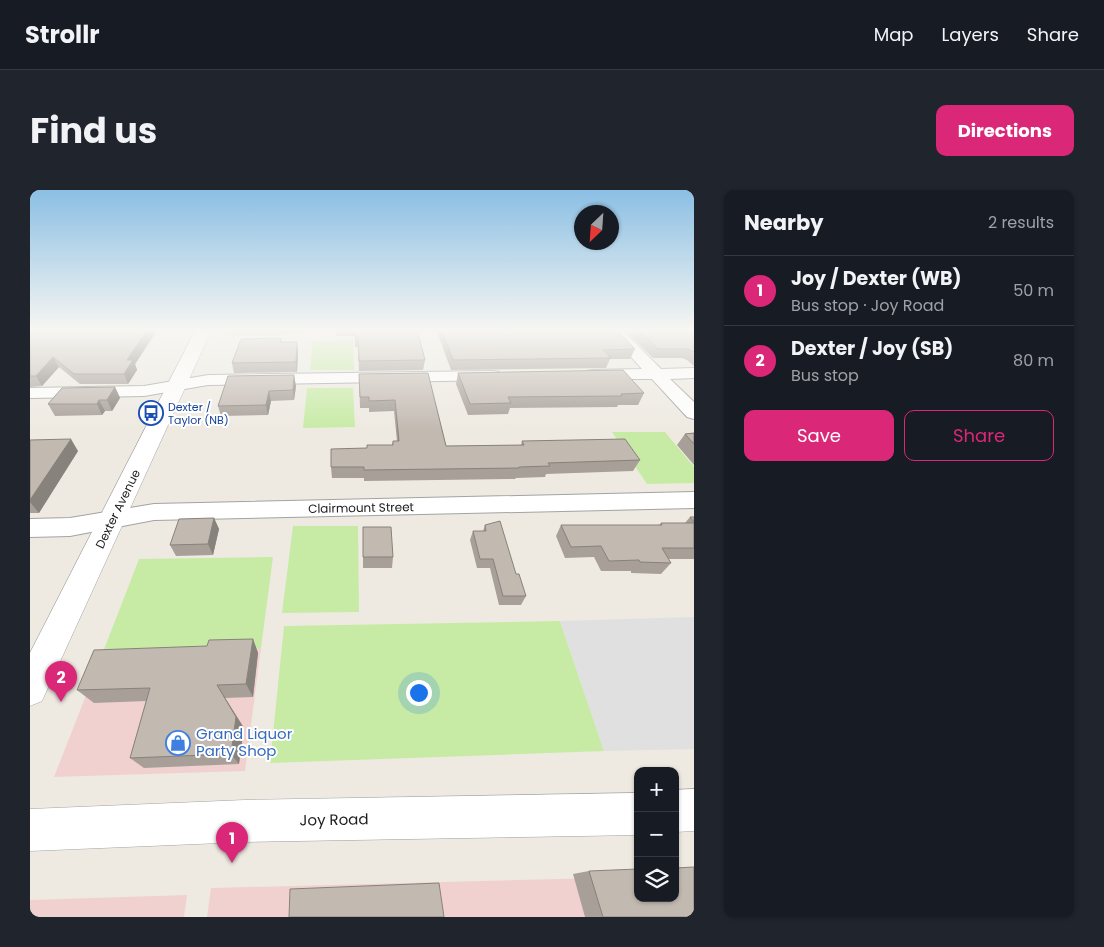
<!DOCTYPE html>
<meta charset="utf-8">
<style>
body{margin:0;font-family:Poppins,sans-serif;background:#20242c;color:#f1f3f6}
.controls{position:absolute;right:15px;bottom:15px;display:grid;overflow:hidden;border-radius:10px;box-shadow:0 1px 4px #0004}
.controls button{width:45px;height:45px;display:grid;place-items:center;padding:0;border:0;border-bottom:1px solid #363941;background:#171b24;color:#f1f3f6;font:25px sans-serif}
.compass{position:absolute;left:544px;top:15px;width:45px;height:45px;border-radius:50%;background:#171b24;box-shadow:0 1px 4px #0004;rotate:205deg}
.you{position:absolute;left:388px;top:502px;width:18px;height:18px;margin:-12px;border:4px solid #fff;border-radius:50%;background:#1a73e8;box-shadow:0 0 0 8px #1a73e833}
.badge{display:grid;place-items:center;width:32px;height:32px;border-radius:50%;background:#db2777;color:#fff;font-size:16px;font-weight:700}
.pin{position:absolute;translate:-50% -41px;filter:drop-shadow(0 1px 2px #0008)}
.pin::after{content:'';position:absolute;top:26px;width:18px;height:15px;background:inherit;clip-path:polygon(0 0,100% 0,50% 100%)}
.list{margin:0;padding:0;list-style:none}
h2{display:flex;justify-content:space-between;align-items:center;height:65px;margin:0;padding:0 20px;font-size:21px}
h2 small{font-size:16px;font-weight:400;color:#9ea1a6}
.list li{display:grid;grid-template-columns:32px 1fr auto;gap:15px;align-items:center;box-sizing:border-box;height:70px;padding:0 20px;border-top:1px solid #363941}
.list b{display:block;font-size:19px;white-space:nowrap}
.list p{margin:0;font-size:16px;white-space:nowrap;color:#9ea1a6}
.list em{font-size:16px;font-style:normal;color:#9ea1a6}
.actions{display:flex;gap:10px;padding:15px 20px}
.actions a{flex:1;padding:11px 0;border:1px solid #db2777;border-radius:10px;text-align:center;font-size:18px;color:#db2777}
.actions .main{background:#db2777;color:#fff}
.icon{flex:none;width:28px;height:28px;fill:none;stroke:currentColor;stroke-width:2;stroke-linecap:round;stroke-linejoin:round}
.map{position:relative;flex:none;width:664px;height:727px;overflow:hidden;border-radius:10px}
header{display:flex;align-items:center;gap:30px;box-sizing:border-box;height:70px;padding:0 25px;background:#171b24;border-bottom:1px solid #363941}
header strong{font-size:24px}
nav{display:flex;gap:28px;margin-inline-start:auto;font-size:18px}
.intro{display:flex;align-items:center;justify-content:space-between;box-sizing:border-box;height:120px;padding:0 30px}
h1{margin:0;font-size:35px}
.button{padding:12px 22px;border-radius:10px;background:#db2777;color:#fff;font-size:18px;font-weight:700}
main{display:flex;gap:30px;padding:0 30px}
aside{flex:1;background:#171b24;border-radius:10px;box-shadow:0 1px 4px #0004}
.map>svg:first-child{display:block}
</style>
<header>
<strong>Strollr</strong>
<nav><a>Map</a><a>Layers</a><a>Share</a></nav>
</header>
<div class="intro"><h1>Find us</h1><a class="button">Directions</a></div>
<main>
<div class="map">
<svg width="664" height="727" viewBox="0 0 664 727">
<rect width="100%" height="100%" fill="#eeeae2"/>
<g fill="#f0d1d0">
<polygon points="231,458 215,581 24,587 73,462"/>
<polygon points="608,687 608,708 645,708 664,727 177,727 181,698"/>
<polygon points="157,705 154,727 0,727 0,710"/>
</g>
<g fill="#c7eba5">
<polygon points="200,139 273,139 273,144 198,145"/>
<polygon points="323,150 324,180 280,180 283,151"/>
<polygon points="277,198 323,198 325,237 273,238"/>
<polygon points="582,242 635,242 664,277 664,293 617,294"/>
<polygon points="263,336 328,336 329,422 252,423"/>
<polygon points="243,367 231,458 73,462 109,369"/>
<polygon points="530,431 574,561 240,573 254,436"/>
</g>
<polygon fill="#e0e0e0" points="664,427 664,559 574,561 530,431"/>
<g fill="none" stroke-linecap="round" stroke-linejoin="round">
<defs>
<g id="minor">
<polygon points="576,139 591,139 631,179 664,178 664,188 640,189 664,212 664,229 657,227 622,189 556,189 553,185 556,181 562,180 612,179"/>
<polygon points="463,181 469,182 472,186 469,190 178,195 114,206 0,208 0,198 114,196 178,185"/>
<polygon points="664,302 664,318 124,330 40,346 0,347 0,329 40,328 124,314"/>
</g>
<g id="tertiary">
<polygon points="166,139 182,139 12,511 0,516 0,463"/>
<polygon points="664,599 664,641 645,642 645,600"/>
<polygon points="608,603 608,645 215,652 0,661 0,619 215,610"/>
</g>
</defs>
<use href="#minor" stroke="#a3a3a3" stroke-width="2"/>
<use href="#tertiary" stroke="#a3a3a3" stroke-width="1"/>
<use href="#minor" fill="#fff" fill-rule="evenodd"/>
<use href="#tertiary" fill="#fff" fill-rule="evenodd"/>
</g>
<g fill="#a79f98">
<polygon points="0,139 128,139 105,174 107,180 98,194 50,194 29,177 12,196 0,197"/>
<polygon points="306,139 387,139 395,170 393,180 329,181 328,157 325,157 325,146 306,146"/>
<polygon points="406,139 586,139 605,159 600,169 580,169 576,178 421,180"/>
<polygon points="593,139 664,139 664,176 657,170 652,168 623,168"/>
<polygon points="251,148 251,152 268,162 267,182 204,183 202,173"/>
<polygon points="398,183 416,256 491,255 492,251 610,270 603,281 516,284 515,287 486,288 485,289 334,291 334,288 302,288 301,277 337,258 362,255 363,251 367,251 364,221 339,222 339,218 330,218 329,184"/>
<polygon points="428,183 614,203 608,215 588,215 587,217 480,218 478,224 438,225 426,194"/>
<polygon points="198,186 266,196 264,210 241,211 238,225 191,226 188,216"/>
<polygon points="85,197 90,208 82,221 75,221 72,225 25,226 18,214"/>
<polygon points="664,243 664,275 647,255 655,244"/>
<polygon points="0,250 48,261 9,323 0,323"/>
<polygon points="660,327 664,327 664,369 638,369 641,373 631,384 601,383 601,381 571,381 564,367 535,368 526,346 531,335 629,335 631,333 655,333"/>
<polygon points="184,328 189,339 183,365 146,366 140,355"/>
<polygon points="455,335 486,384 496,406 491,415 469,415 460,378 447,378 440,350 443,341 453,341"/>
<polygon points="333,337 363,367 362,378 333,378"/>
<polygon points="223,449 228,463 223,507 195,508 214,538 209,574 114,578 100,568 116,511 64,513 47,500 177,456"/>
<polygon points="559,681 664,727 555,727 543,684"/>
</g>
<g fill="#88827c">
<polygon points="118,139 128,139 105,174 107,180 98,194 94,184 97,170"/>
<polygon points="267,152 268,162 267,182 266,172"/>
<polygon points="23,167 29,177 12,196 6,186"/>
<polygon points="264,185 266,196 264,210 263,200"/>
<polygon points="85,197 90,208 82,221 77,210"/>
<polygon points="239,201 241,211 238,225 236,215"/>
<polygon points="69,210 75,221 72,225 67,214"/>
<polygon points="41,249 48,261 9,323 0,312 0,310"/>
<polygon points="184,328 189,339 183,365 178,354"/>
<polygon points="223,449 228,463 223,507 216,494"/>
<polygon points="187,495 214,538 209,574 201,564"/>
</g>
<g fill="#c2b9b1" stroke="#88827c">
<polygon points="0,139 118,139 97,170 103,170 94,184 44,184 23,167 6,186 0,186"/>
<polygon points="325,139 387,139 395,170 329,171 328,147 325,147"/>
<polygon points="411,139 586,139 605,159 573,160 581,168 423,170"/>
<polygon points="607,139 664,139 664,162 658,159 628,159"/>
<polygon points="251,148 250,152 267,152 266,172 202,173 211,149"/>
<polygon points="593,180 614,203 591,204 592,206 478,207 481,213 440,214 428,183"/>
<polygon points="398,183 416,256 494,255 492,251 595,249 610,270 518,273 520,276 489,277 489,278 334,280 334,277 301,277 301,259 337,258 337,255 363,255 363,251 369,251 365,210 339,211 339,207 330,207 329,184"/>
<polygon points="264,185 263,200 239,201 236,215 188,216 198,186"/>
<polygon points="85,197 77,210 69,210 67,214 18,214 32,198"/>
<polygon points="664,243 664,254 655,244"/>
<polygon points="41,249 0,310 0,250"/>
<polygon points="660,327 664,327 664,332"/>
<polygon points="184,328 178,354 140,355 149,329"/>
<polygon points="470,331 486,384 489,384 496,406 473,406 463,369 450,369 443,341 456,341 455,335"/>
<polygon points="631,333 664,333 664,358 632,358 641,373 610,372 609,370 579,371 571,356 541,357 531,335 632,335"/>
<polygon points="333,337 361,337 363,367 333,367"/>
<polygon points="223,449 216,494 187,495 206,527 201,564 100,568 120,498 47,500 64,460 177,456 179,450"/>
<polygon points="664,677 664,727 573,727 559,681 608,679 608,708 645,708 645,678"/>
<polygon points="409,693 414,727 259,727 260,699"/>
</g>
<linearGradient id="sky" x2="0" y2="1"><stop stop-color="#8bbfe4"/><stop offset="0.58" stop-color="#f7f6f2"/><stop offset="1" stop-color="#f7f6f2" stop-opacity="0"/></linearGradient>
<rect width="664" height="241" fill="url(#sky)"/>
<defs>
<symbol id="bus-ring" viewBox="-11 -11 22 22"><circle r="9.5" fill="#fff" stroke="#1a4fb4" stroke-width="1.5"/><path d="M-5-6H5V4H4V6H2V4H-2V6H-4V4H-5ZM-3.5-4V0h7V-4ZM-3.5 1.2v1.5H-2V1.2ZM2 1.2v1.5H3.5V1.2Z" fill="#1a4fb4"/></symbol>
<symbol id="shop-ring" viewBox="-11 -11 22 22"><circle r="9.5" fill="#fff" stroke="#3f7fe0" stroke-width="1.5"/><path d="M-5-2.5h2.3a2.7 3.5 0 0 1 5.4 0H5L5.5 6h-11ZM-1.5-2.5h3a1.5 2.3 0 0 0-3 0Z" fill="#3f7fe0"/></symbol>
</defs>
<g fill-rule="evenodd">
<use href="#bus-ring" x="107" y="209" width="28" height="28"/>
<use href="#shop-ring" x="134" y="539" width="28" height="28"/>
</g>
<g text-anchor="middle" stroke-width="4" stroke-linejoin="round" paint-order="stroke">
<g font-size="11" fill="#164399" stroke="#fff" text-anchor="start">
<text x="138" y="221">Dexter /<tspan x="138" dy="13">Taylor (NB)</tspan></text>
</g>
<g font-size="12" fill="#1c1c1c" stroke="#fff">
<text transform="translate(331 318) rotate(-1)" y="4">Clairmount Street</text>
<text transform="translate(88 319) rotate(-64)" y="4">Dexter Avenue</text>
</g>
<g font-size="15" fill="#366cbe" stroke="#fff" text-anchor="start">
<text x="166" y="549">Grand Liquor<tspan x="166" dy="17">Party Shop</tspan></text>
</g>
<g font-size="15" fill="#1c1c1c" stroke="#fff">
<text transform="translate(304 630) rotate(-1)" y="5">Joy Road</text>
</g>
</g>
</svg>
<div class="controls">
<button>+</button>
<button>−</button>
<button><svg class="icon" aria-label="layers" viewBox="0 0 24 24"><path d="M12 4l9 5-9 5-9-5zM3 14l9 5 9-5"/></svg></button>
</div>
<svg class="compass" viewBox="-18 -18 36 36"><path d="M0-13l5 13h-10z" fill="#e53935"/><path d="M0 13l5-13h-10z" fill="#9ea1a6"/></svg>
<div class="you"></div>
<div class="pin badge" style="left:202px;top:673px">1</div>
<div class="pin badge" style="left:31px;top:512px">2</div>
</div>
<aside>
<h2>Nearby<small>2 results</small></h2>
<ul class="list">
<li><span class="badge">1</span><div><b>Joy / Dexter (WB)</b><p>Bus stop · Joy Road</p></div><em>50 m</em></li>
<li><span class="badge">2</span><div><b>Dexter / Joy (SB)</b><p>Bus stop</p></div><em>80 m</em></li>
</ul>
<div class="actions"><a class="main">Save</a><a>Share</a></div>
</aside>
</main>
